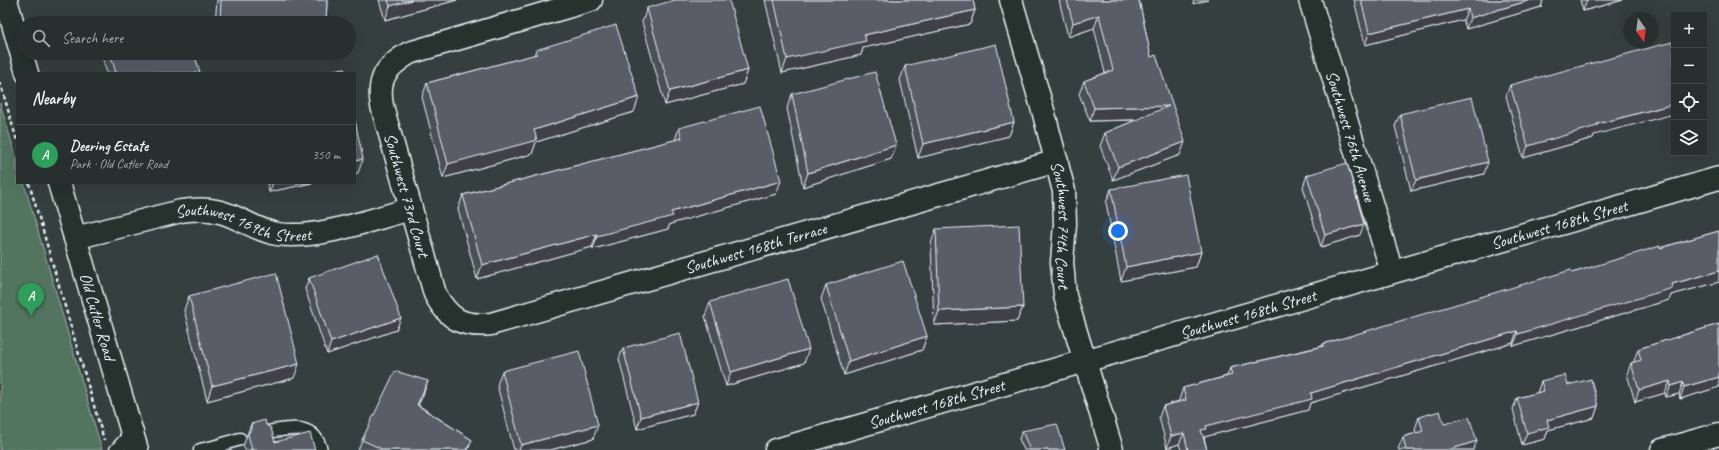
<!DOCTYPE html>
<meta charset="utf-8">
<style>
body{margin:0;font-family:Caveat,sans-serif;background:#303737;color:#f1f3f6}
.controls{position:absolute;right:12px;top:12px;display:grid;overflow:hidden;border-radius:0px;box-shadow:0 4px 16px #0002}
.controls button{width:36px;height:36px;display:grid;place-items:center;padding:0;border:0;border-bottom:1px solid #444a4b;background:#282f2f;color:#f1f3f6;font:20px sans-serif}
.compass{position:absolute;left:1623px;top:12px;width:36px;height:36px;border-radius:50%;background:#282f2f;box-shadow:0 4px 16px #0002;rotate:166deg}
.you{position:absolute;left:1118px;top:231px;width:14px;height:14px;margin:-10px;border:3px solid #fff;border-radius:50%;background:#1a73e8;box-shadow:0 0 0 6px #1a73e833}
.badge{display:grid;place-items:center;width:26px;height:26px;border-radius:50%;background:#ff9aa2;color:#fff;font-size:13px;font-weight:700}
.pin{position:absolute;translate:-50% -33px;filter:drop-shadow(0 1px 2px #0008)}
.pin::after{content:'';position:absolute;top:21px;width:14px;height:12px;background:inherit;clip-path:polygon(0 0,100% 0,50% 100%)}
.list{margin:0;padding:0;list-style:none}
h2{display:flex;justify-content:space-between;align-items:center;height:52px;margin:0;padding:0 16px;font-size:17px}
h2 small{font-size:13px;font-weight:400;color:#a5a9aa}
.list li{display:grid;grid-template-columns:26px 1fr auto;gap:12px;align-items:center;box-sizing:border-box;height:60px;padding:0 16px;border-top:1px solid #444a4b}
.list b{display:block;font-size:15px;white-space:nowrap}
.list p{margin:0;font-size:13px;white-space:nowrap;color:#a5a9aa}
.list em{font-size:13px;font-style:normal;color:#a5a9aa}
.icon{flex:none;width:22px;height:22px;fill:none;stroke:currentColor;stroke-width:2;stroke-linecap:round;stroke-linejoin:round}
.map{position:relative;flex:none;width:1719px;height:450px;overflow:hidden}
.search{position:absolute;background:#282f2f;box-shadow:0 4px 16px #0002;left:16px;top:16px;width:340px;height:44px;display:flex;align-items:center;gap:10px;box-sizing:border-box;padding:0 14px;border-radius:22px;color:#a5a9aa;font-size:15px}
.panel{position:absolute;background:#282f2f;box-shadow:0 4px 16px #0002;left:16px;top:72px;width:340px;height:112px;border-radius:0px}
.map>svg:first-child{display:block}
</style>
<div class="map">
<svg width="1719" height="450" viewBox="0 0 1719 450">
<rect width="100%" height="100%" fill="#363f3f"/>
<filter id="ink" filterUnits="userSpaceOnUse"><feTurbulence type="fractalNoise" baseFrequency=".025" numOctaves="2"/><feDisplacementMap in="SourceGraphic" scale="8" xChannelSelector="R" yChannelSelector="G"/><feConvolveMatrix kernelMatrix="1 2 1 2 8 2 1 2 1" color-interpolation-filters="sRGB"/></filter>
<g filter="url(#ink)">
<polygon fill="#52745f" stroke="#9db2ac" points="0,103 17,160 17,183 24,183 102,450 0,450"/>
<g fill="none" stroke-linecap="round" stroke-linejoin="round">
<defs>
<g id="service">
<path d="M268 432C290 428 314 422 321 450"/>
<polyline points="217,446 240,439"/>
<polyline points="116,450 131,433"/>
<polyline points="200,450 217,446 219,450"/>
</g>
<g id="minor">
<path id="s1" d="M591 0 409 53C386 67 377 78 382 106L435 294C449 320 463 327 491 324L1057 161"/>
<path id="s2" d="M1011 0 1044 114 1064 191 1065 224 1062 262 1065 296 1112 450"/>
<path id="s3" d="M1310 0 1392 272"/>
<path id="s4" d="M75 238 181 211C194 209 207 208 220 212 240 217 257 231 277 234 317 240 372 219 411 209"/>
<polyline points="1662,450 1719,434"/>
</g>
<g id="tertiary">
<path id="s5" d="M776 450 1719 178"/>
</g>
<g id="secondary">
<polyline points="6,0 27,73"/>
<path id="s6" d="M59 183 137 450"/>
</g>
</defs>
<use href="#service" stroke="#e8f1f8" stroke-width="15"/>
<use href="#minor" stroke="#e8f1f8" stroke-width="25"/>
<use href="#tertiary" stroke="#e8f1f8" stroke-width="25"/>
<use href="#secondary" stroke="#e8f1f8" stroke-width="25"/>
<g stroke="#e8f1f8" stroke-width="2.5" stroke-dasharray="4 3" stroke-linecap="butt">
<polyline points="0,82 17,141"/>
<polyline points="29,183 104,440"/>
</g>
<use href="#service" stroke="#26332d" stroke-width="12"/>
<use href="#minor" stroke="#26332d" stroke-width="22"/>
<use href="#tertiary" stroke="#26332d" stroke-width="22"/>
<use href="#secondary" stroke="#26332d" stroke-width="22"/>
</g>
<g fill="#4d4f59" stroke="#e8f1f8">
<polygon points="217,0 327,0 326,23 215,23"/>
<polygon points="379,0 457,0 385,20"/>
<polygon points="765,0 973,0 975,10 970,24 863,48 861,55 782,73"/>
<polygon points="1059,0 1139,0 1151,57 1180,155 1113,180 1100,146 1105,133 1136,120 1090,121 1079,94 1084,81 1105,73 1094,28 1068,37"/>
<polygon points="1354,0 1543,0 1541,7 1466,29 1463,20 1365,45"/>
<polygon points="1580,0 1623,0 1583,11"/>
<polygon points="647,8 748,70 743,84 665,105 642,22"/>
<polygon points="536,50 634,112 536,142 532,154 443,178 422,97 427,83 534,55"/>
<polygon points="105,53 194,53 200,73 107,73 103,60"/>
<polygon points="905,66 1014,122 1009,136 918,158 900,80"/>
<polygon points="1510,85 1594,135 1593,138 1523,158 1506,96"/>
<polygon points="792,94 896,145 891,159 803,187 787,108"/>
<polygon points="1400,114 1484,174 1411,191 1395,126"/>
<polygon points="679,128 776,194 670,224 668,229 593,249 592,247 477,279 458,209 463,195 675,140"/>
<polygon points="1307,175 1360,235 1321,247 1303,187"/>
<polygon points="267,183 312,183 269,192"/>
<polygon points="1111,189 1201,252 1196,267 1121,281 1106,203"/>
<polygon points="936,229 1023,307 1017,321 934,325 931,243"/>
<polygon points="1719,231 1719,282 1671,295 1669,300 1513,346 1513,343 1310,403 1308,410 1204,437 1207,450 1181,450 1179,444 1167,448 1159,417 1163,406 1179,401 1179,400 1183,388 1227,376 1230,368 1322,346 1323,344"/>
<polygon points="309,278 396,330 327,354 305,289"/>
<polygon points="826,285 927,336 922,350 844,375 821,299"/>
<polygon points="189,296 294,378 207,401 184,310"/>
<polygon points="710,302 804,363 726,386 705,316"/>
<polygon points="1719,324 1719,387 1680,399 1679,394 1666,397 1665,393 1635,402 1627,374 1631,363 1634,362 1634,361 1638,349"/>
<polygon points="623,348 698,402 693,414 637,429 619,359"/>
<polygon points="502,371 593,439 550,450 514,450 497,385"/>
<polygon points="1541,381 1568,385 1598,406 1594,418 1548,430 1545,439 1522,445 1513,409 1517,398 1537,393"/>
<polygon points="423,395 418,405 472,440 468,450 358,450 362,440"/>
<polygon points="1419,417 1444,424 1473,450 1399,450 1398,449 1403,437 1416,433 1415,429"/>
<polygon points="251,424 266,425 275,442 315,450 245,450 243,446"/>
<polygon points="1022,431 1065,450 1024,450 1019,439"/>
</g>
<g fill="#3f4049" stroke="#e8f1f8">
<polygon points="412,0 457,0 385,20 390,6"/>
<polygon points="1194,0 1208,0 1193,4"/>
<polygon points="1531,0 1543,0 1541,7 1466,29 1470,18"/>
<polygon points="1587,0 1623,0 1583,11"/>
<polygon points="1468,9 1463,20 1365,45 1369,33"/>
<polygon points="975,10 970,24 863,48 861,55 782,73 787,59 864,35"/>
<polygon points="1099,15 1094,28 1068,37 1073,23"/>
<polygon points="242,53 321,53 319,57"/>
<polygon points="748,70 743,84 665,105 670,91"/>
<polygon points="639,97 634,112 536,142 532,154 443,178 448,164 534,130"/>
<polygon points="1674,104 1674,114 1594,135 1593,138 1523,158 1528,146 1597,124"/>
<polygon points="1169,106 1164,119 1090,121 1094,108"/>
<polygon points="1014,122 1009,136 918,158 923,144"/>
<polygon points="1185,142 1180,155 1113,180 1118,167"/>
<polygon points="896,145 891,159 803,187 808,173"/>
<polygon points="363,159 358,173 355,174 355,161"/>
<polygon points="1488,162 1484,174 1411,191 1416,180"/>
<polygon points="781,181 776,194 670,224 668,229 593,249 597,236 671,212"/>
<polygon points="273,183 312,183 269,192"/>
<polygon points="1364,224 1360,235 1321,247 1325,235"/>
<polygon points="597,234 592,247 477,279 482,265"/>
<polygon points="1201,252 1196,267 1121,281 1126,267"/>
<polygon points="1719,271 1719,282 1671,295 1669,300 1513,346 1518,334 1672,284"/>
<polygon points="1023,307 1017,321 934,325 939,311"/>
<polygon points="401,318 396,330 327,354 331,342"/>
<polygon points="1517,331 1513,343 1310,403 1308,410 1204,437 1203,440 1201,430 1206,426 1311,393"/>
<polygon points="927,336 922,350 844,375 849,361"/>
<polygon points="809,349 804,363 726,386 731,372"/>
<polygon points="299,364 294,378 207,401 212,386"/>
<polygon points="1719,377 1719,387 1680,399 1684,387"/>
<polygon points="428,381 423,395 412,419 417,405"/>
<polygon points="1670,381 1665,393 1635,402 1639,390"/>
<polygon points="1683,382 1679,394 1666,397 1671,386"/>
<polygon points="698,402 693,414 637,429 641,417"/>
<polygon points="1598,406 1594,418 1548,430 1545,439 1522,445 1527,433 1547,420"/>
<polygon points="598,425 593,439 550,450 519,450 521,445"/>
<polygon points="1184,433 1179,444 1167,448 1171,436"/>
<polygon points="1477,441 1473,450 1448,450"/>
</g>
<g fill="#5a5c68" stroke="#e8f1f8">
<polygon points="221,0 327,0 326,23 220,23"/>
<polygon points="388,0 412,0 390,6"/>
<polygon points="675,0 729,0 748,70 670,91 647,8"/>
<polygon points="774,0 973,0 975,10 864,35 866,41 787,59"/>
<polygon points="1067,0 1139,0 1151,57 1156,55 1185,142 1118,167 1105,133 1169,106 1094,108 1084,81 1113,70 1099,15 1073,23"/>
<polygon points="1361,0 1531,0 1470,18 1468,9 1369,33"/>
<polygon points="616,25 639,97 534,130 537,140 448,164 427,83 537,54 536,50"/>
<polygon points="1672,42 1674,50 1674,104 1597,124 1597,126 1528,146 1510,85"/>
<polygon points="996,44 1014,122 923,144 905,66"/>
<polygon points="110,53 194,53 200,73 116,73"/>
<polygon points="344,68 345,73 320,73"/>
<polygon points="875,72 896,145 808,173 792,94"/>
<polygon points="1472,97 1488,162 1416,180 1400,114"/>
<polygon points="760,106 781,181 671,212 673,216 597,236 597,234 482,265 463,195 682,138 679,128"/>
<polygon points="355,120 363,159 355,161"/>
<polygon points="1347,163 1364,224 1325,235 1307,175"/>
<polygon points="1186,175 1201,252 1126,267 1111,189"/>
<polygon points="1019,225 1023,307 939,311 936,229"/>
<polygon points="1719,231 1719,271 1672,284 1673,288 1518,334 1517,331 1311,393 1312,399 1206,426 1207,429 1201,430 1207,450 1188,450 1184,433 1171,436 1163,406 1186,400 1183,388 1232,375 1230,368 1324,346 1323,344 1571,270 1572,273 1660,246 1660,248"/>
<polygon points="378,254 401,318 331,342 309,278"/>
<polygon points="903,261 927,336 849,361 826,285"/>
<polygon points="276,273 299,364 212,386 189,296"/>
<polygon points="788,279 809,349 731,372 710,302"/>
<polygon points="1719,324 1719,377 1684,387 1683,382 1671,386 1670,381 1639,390 1631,363 1641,360 1638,349"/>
<polygon points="680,333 698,402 641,417 623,348"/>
<polygon points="579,351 598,425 521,445 502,371"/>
<polygon points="395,371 428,381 417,405 472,440 467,450 384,450 362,440"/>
<polygon points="1565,375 1568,385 1591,379 1598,406 1547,420 1549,427 1527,433 1517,398 1544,391 1541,381"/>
<polygon points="1440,411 1444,424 1469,417 1477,441 1448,450 1406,450 1403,437 1423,431 1419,417"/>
<polygon points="265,420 266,425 271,428 275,442 310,433 315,450 250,450 252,450 248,434 251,429 251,424"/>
<polygon points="1057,424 1065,450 1030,450 1022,431"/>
</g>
</g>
<g text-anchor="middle" stroke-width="3" stroke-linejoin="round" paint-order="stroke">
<g font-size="17" fill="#e8f1f8" stroke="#26332d">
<text dy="6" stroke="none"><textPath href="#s3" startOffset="142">Southwest 76th Avenue</textPath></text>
<text dy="6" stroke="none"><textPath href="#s1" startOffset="347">Southwest 73rd Court</textPath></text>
<text dy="6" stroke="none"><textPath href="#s4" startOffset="174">Southwest 169th Street</textPath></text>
<text dy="6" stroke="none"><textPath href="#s5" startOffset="815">Southwest 168th Street</textPath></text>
<text dy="6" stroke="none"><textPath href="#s2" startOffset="232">Southwest 74th Court</textPath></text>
<text dy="6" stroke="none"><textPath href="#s1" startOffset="794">Southwest 168th Terrace</textPath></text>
<text dy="6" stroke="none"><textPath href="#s5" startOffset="491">Southwest 168th Street</textPath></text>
<text dy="6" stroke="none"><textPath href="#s6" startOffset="139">Old Cutler Road</textPath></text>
<text dy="6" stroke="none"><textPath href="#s5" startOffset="167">Southwest 168th Street</textPath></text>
</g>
</g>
</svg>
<div class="controls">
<button>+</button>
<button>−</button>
<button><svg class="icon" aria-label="locate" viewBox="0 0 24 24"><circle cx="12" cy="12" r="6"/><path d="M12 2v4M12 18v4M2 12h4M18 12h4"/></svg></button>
<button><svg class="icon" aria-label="layers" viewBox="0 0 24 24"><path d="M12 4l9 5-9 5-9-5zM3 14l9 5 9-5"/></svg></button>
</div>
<svg class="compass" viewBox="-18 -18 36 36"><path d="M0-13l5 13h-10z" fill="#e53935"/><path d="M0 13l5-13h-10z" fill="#a5a9aa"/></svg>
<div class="you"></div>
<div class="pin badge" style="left:31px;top:316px;background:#2e9e5b">A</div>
<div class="search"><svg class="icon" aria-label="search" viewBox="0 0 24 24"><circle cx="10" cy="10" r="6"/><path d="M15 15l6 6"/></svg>Search here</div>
<section class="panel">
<h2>Nearby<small></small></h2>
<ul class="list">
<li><span class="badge" style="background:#2e9e5b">A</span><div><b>Deering Estate</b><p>Park · Old Cutler Road</p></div><em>350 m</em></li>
</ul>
</section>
</div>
